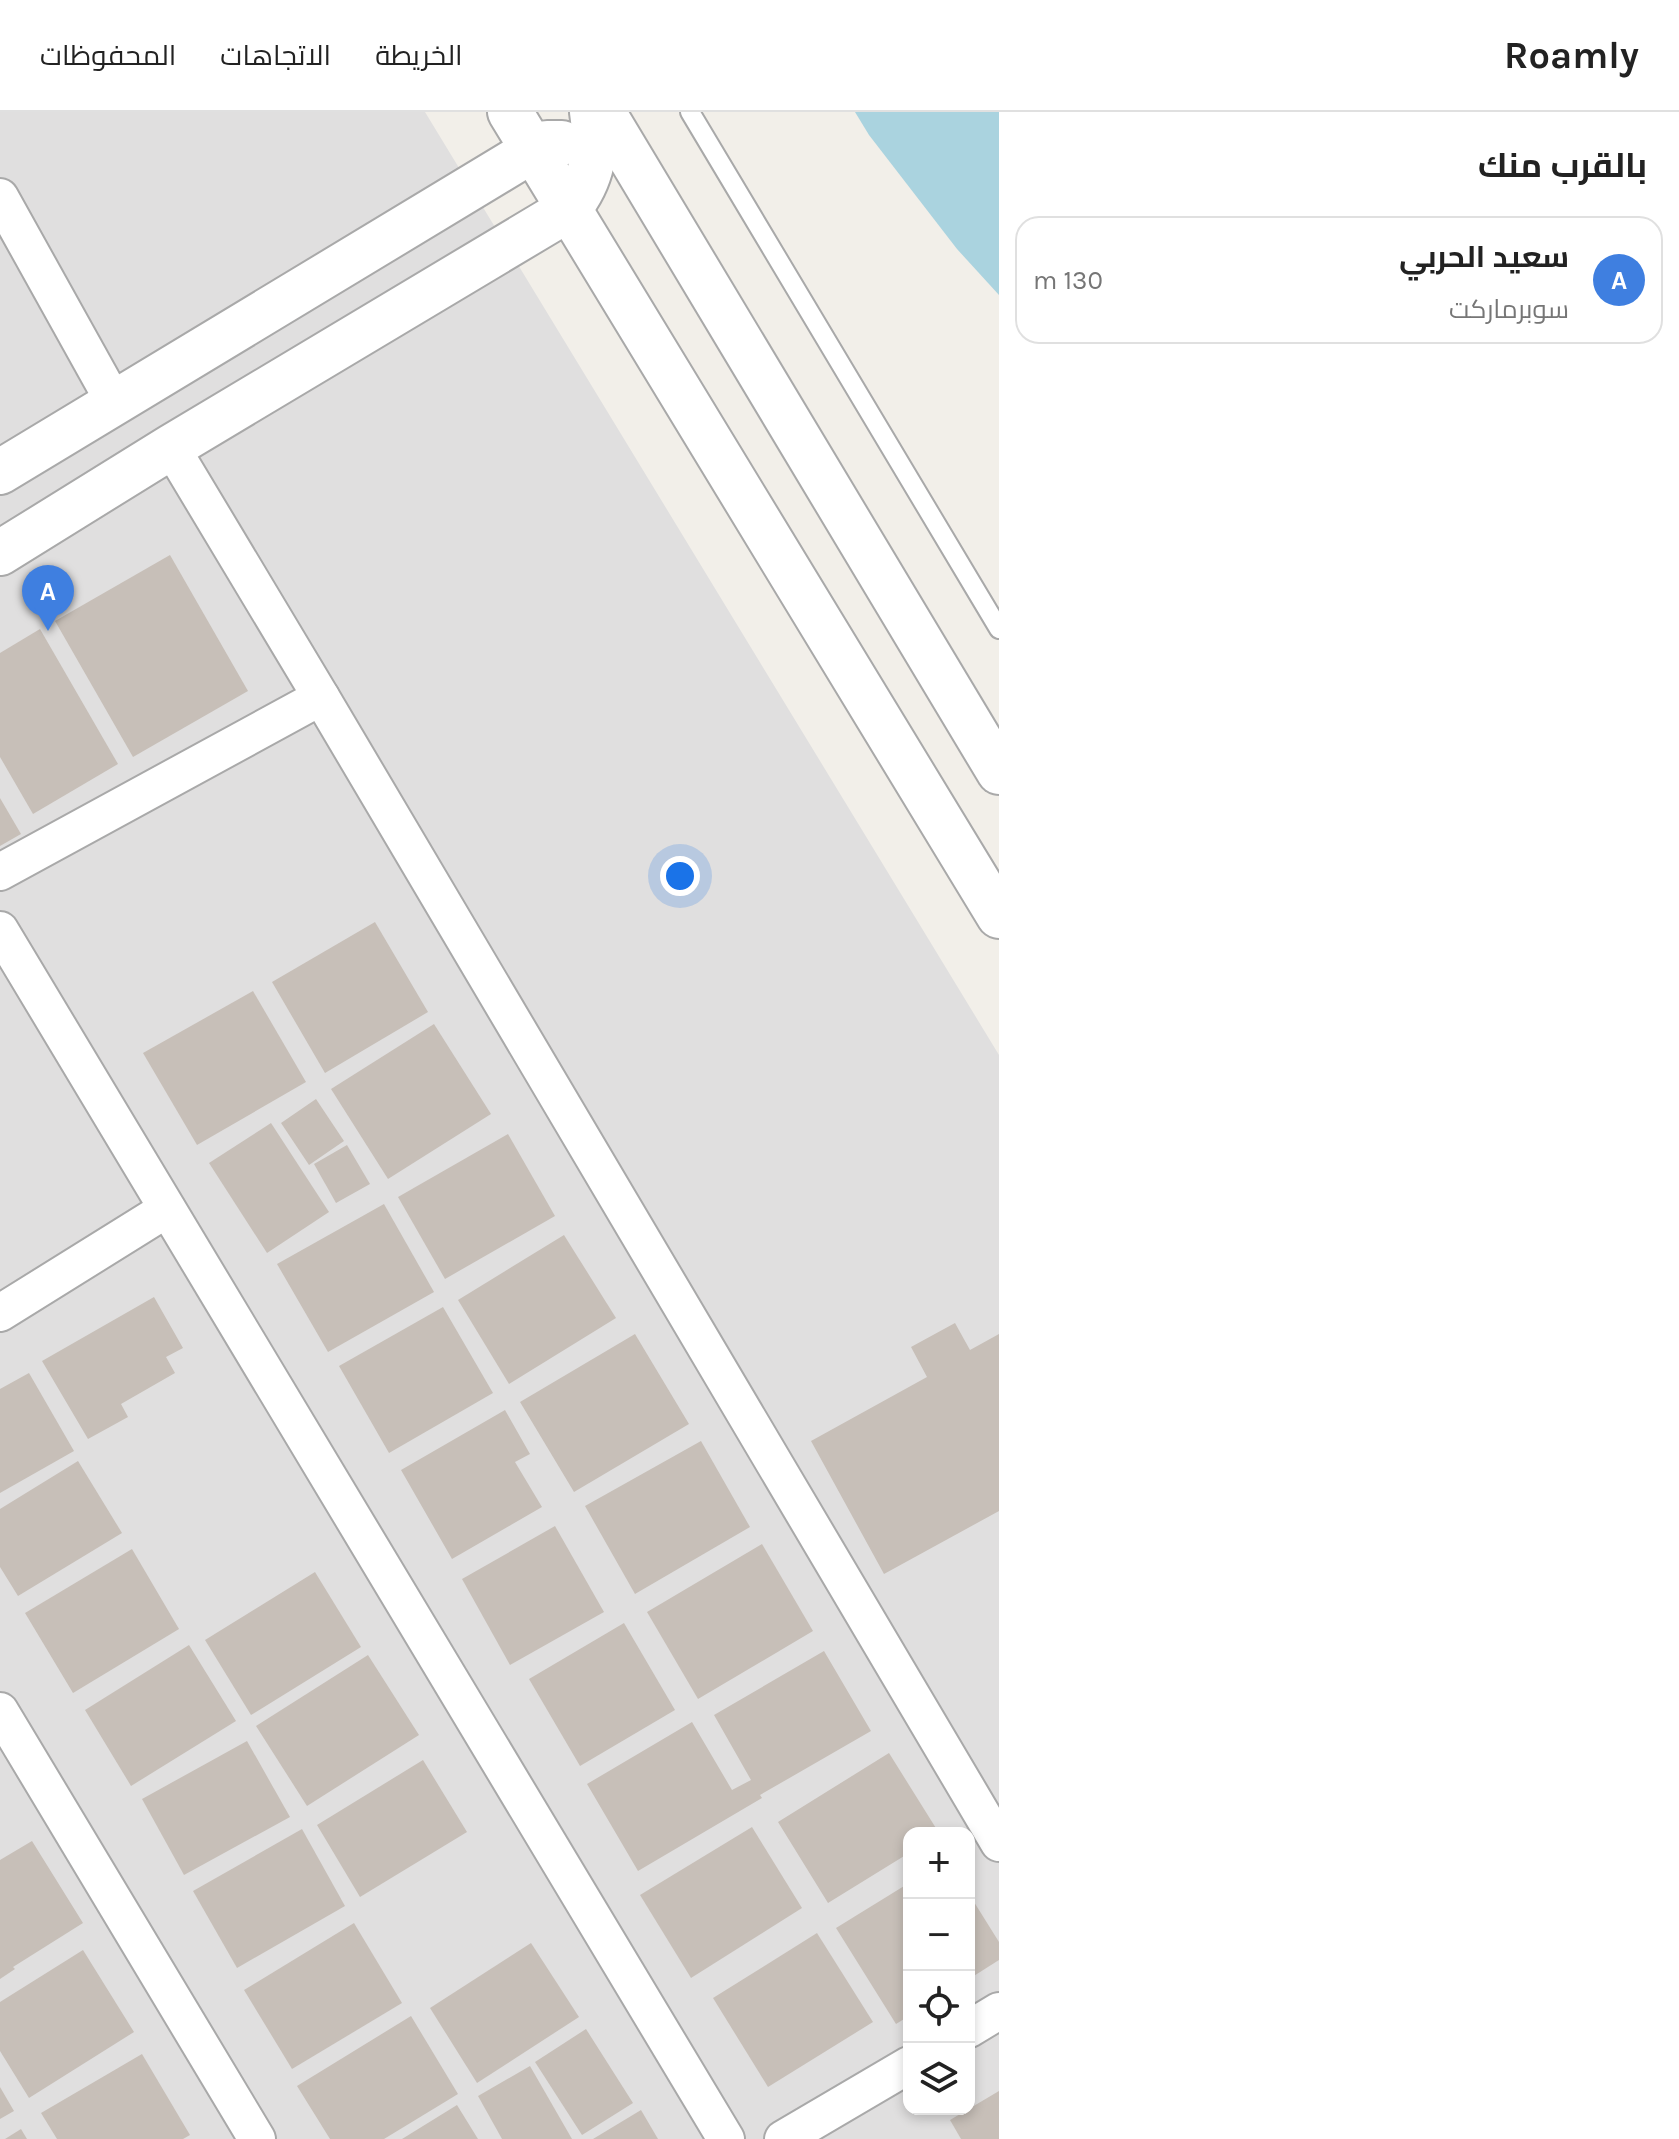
<!DOCTYPE html>
<html lang="ar">
<meta charset="utf-8">
<style>
body{margin:0;font-family:Karla,Cairo,sans-serif;background:#f2f2f2;color:#222;direction:rtl}
.controls{position:absolute;right:24px;bottom:24px;display:grid;overflow:hidden;border-radius:16px;box-shadow:0 4px 12px #0003}
.controls button{width:72px;height:72px;display:grid;place-items:center;padding:0;border:0;border-bottom:2px solid #e0e0e0;background:#fff;color:#222;font:40px sans-serif}
.you{position:absolute;left:680px;top:764px;width:28px;height:28px;margin:-20px;border:6px solid #fff;border-radius:50%;background:#1a73e8;box-shadow:0 0 0 12px #1a73e833}
.badge{display:grid;place-items:center;width:52px;height:52px;border-radius:50%;background:#d40000;color:#fff;font-size:26px;font-weight:700}
.pin{position:absolute;translate:-50% -66px;filter:drop-shadow(0 2px 4px #0008)}
.pin::after{content:'';position:absolute;top:42px;width:28px;height:24px;background:inherit;clip-path:polygon(0 0,100% 0,50% 100%)}
.list{margin:0;padding:0;list-style:none}
h2{display:flex;justify-content:space-between;align-items:center;height:104px;margin:0;padding:0 32px;font-size:34px}
h2 small{font-size:26px;font-weight:400;color:#767676}
.list li{display:grid;grid-template-columns:52px 1fr auto;gap:24px;align-items:center;box-sizing:border-box;height:128px;margin:0 16px 16px;padding:0 16px;border:2px solid #e0e0e0;border-radius:24px}
.list b{display:block;font-size:30px;white-space:nowrap}
.list p{margin:0;font-size:26px;white-space:nowrap;color:#767676}
.list em{font-size:26px;font-style:normal;color:#767676}
.icon{flex:none;width:44px;height:44px;fill:none;stroke:currentColor;stroke-width:2;stroke-linecap:round;stroke-linejoin:round}
.map{position:relative;flex:none;width:999px;height:2027px;overflow:hidden;direction:ltr}
header{display:flex;align-items:center;gap:48px;box-sizing:border-box;height:112px;padding:0 40px;background:#fff;border-bottom:2px solid #e0e0e0}
header strong{font-size:38px}
nav{display:flex;gap:44px;margin-inline-start:auto;font-size:28px}
main{display:flex}
aside{flex:1;background:#fff}
.map>svg:first-child{display:block}
</style>
<header>
<strong>Roamly</strong>
<nav><a>الخريطة</a><a>الاتجاهات</a><a>المحفوظات</a></nav>
</header>
<main>
<aside>
<h2>بالقرب منك<small></small></h2>
<ul class="list">
<li><span class="badge" style="background:#3f7fe0">A</span><div><b>سعيد الحربي</b><p>سوبرماركت</p></div><em>130 m</em></li>
</ul>
</aside>
<div class="map">
<svg width="999" height="2027" viewBox="0 0 999 2027">
<rect width="100%" height="100%" fill="#f2efe9"/>
<path fill="#e0dfdf" fill-rule="evenodd" d="M0 0H425L999 943V2027H0ZM909 1721H969V1997H909Z"/>
<polygon fill="#aad3df" points="855,0 999,0 999,183 957,137 869,23"/>
<g fill="#c7bfb8">
<polygon points="170,443 248,579 133,645 55,509"/>
<polygon points="40,517 118,652 33,702 0,645 0,541"/>
<polygon points="0,686 21,722 0,734"/>
<polygon points="375,810 428,900 325,961 272,870"/>
<polygon points="253,879 306,970 197,1033 143,941"/>
<polygon points="434,912 491,1002 388,1067 331,977"/>
<polygon points="316,987 344,1029 309,1053 281,1011"/>
<polygon points="271,1011 329,1100 267,1141 209,1051"/>
<polygon points="508,1022 555,1104 445,1167 398,1085"/>
<polygon points="347,1033 370,1072 336,1091 314,1052"/>
<polygon points="384,1092 434,1180 328,1240 277,1152"/>
<polygon points="564,1123 616,1206 509,1272 458,1188"/>
<polygon points="154,1185 183,1236 166,1245 175,1261 121,1292 128,1305 88,1327 42,1249"/>
<polygon points="443,1195 493,1281 389,1341 339,1254"/>
<polygon points="955,1211 970,1238 999,1222 999,1399 884,1462 811,1329 927,1265 911,1235"/>
<polygon points="635,1222 689,1312 574,1380 520,1290"/>
<polygon points="29,1261 74,1339 0,1381 0,1277"/>
<polygon points="505,1298 530,1342 515,1350 542,1395 452,1447 401,1358"/>
<polygon points="701,1329 750,1415 635,1482 585,1394"/>
<polygon points="78,1349 122,1421 18,1484 0,1455 0,1397"/>
<polygon points="555,1414 604,1500 510,1553 462,1467"/>
<polygon points="762,1432 813,1519 698,1587 647,1500"/>
<polygon points="132,1437 179,1517 73,1581 25,1501"/>
<polygon points="315,1460 361,1535 251,1603 205,1528"/>
<polygon points="624,1511 675,1598 580,1654 529,1567"/>
<polygon points="189,1533 236,1609 131,1674 85,1598"/>
<polygon points="824,1539 871,1619 760,1683 762,1686 638,1759 587,1672 692,1610 732,1678 751,1668 714,1603"/>
<polygon points="368,1543 419,1623 307,1694 256,1614"/>
<polygon points="247,1629 290,1705 184,1763 142,1687"/>
<polygon points="889,1641 939,1721 909,1721 909,1741 828,1791 778,1710"/>
<polygon points="423,1648 467,1720 360,1785 317,1713"/>
<polygon points="752,1715 802,1796 691,1866 640,1783"/>
<polygon points="302,1717 345,1794 237,1856 193,1779"/>
<polygon points="32,1729 83,1811 13,1855 15,1857 0,1867 0,1748"/>
<polygon points="909,1771 909,1904 896,1912 836,1816"/>
<polygon points="969,1782 999,1830 999,1848 969,1867"/>
<polygon points="354,1811 402,1891 292,1957 244,1878"/>
<polygon points="817,1821 873,1910 768,1975 713,1886"/>
<polygon points="531,1831 579,1905 477,1971 430,1896"/>
<polygon points="83,1838 134,1920 29,1986 0,1939 0,1890"/>
<polygon points="411,1904 458,1982 384,2027 330,2027 297,1974"/>
<polygon points="586,1917 633,1991 582,2023 535,1950"/>
<polygon points="142,1942 190,2023 183,2027 57,2027 41,2001"/>
<polygon points="530,1954 572,2027 502,2027 478,1984"/>
<polygon points="0,1975 14,1999 0,2007"/>
<polygon points="999,1979 999,2027 961,2027 950,2008"/>
<polygon points="457,1993 478,2027 402,2027"/>
<polygon points="641,1998 658,2027 593,2027"/>
<polygon points="21,2017 27,2027 5,2027"/>
</g>
<g fill="none" stroke-linecap="round" stroke-linejoin="round">
<defs>
<polyline id="service" points="690,0 999,517"/>
<g id="minor">
<polyline points="0,85 114,290"/>
<polyline points="171,335 321,585 999,1731"/>
<polyline points="0,760 321,585"/>
<polyline points="0,818 726,2027"/>
<polyline points="0,1201 167,1097"/>
<polyline points="0,1599 257,2027"/>
<polyline points="969,1917 999,1899"/>
<polyline points="783,2027 909,1953"/>
</g>
<g id="tertiary">
<polyline points="510,0 999,804"/>
<polyline points="603,0 999,660"/>
<polyline points="0,360 533,38 547,31 562,31"/>
<path d="M0 441 171 335 569 97C593 67 598 37 592 0"/>
</g>
</defs>
<use href="#service" stroke="#a9a9a9" stroke-width="22"/>
<use href="#minor" stroke="#a9a9a9" stroke-width="40"/>
<use href="#tertiary" stroke="#a9a9a9" stroke-width="48"/>
<use href="#service" stroke="#fff" stroke-width="18"/>
<use href="#minor" stroke="#fff" stroke-width="36"/>
<use href="#tertiary" stroke="#fff" stroke-width="44"/>
</g>
</svg>
<div class="controls">
<button>+</button>
<button>−</button>
<button><svg class="icon" aria-label="locate" viewBox="0 0 24 24"><circle cx="12" cy="12" r="6"/><path d="M12 2v4M12 18v4M2 12h4M18 12h4"/></svg></button>
<button><svg class="icon" aria-label="layers" viewBox="0 0 24 24"><path d="M12 4l9 5-9 5-9-5zM3 14l9 5 9-5"/></svg></button>
</div>
<div class="you"></div>
<div class="pin badge" style="left:48px;top:519px;background:#3f7fe0">A</div>
</div>
</main>
